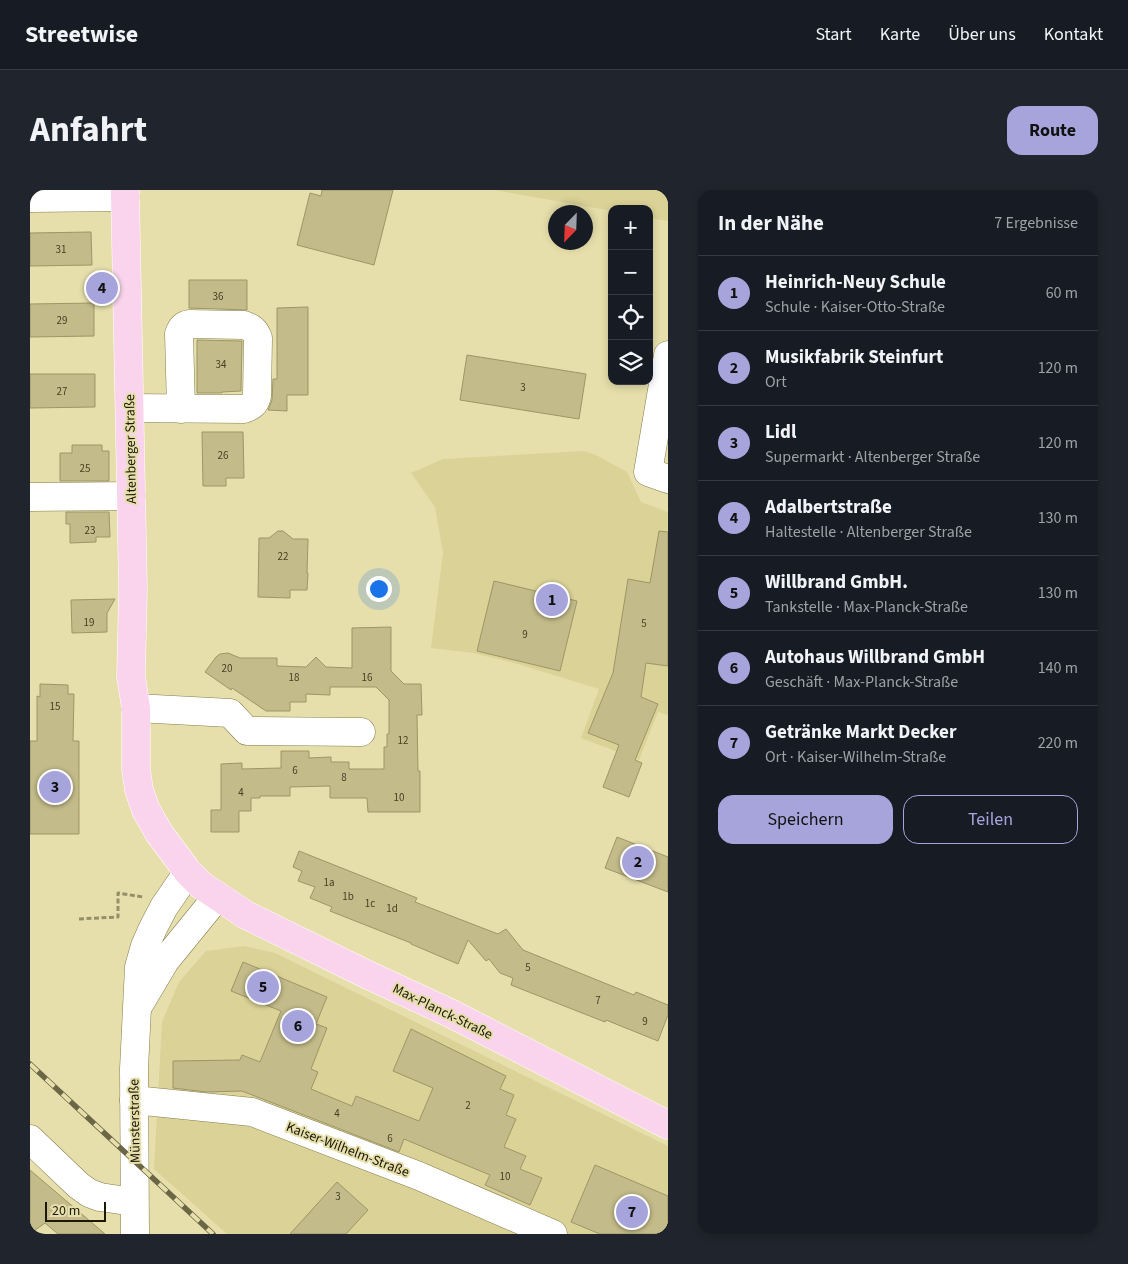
<!DOCTYPE html>
<html lang="de">
<meta charset="utf-8">
<style>
body{margin:0;font-family:"Source Sans 3",sans-serif;background:#20242c;color:#f1f3f6}
.controls{position:absolute;right:15px;top:15px;display:grid;overflow:hidden;border-radius:10px;box-shadow:0 2px 8px #0003}
.controls button{width:45px;height:45px;display:grid;place-items:center;padding:0;border:0;border-bottom:1px solid #363941;background:#171b24;color:#f1f3f6;font:25px sans-serif}
.compass{position:absolute;left:518px;top:15px;width:45px;height:45px;border-radius:50%;background:#171b24;box-shadow:0 2px 8px #0003;rotate:203deg}
.scale{position:absolute;left:15px;bottom:12px;width:61px;box-sizing:border-box;padding-left:5px;border:2px solid #1c1805;border-top:0;font-size:14px;line-height:18px;white-space:nowrap;color:#1c1805;-webkit-text-stroke:4px #e6dfab;paint-order:stroke}
.you{position:absolute;left:348px;top:398px;width:18px;height:18px;margin:-12px;border:4px solid #fff;border-radius:50%;background:#1a73e8;box-shadow:0 0 0 8px #1a73e833}
.badge{display:grid;place-items:center;width:32px;height:32px;border-radius:50%;background:#a7a4db;color:#111;font-size:16px;font-weight:700}
.pin{position:absolute;translate:-50% -50%;border:2px solid #fff;box-shadow:0 1px 5px #0006}
.list{margin:0;padding:0;list-style:none}
h2{display:flex;justify-content:space-between;align-items:center;height:65px;margin:0;padding:0 20px;font-size:21px}
h2 small{font-size:16px;font-weight:400;color:#9ea1a6}
.list li{display:grid;grid-template-columns:32px 1fr auto;gap:15px;align-items:center;box-sizing:border-box;height:75px;padding:0 20px;border-top:1px solid #363941}
.list b{display:block;font-size:19px;white-space:nowrap}
.list p{margin:0;font-size:16px;white-space:nowrap;color:#9ea1a6}
.list em{font-size:16px;font-style:normal;color:#9ea1a6}
.actions{display:flex;gap:10px;padding:15px 20px}
.actions a{flex:1;padding:11px 0;border:1px solid #a7a4db;border-radius:15px;text-align:center;font-size:18px;color:#a7a4db}
.actions .main{background:#a7a4db;color:#111}
.icon{flex:none;width:28px;height:28px;fill:none;stroke:currentColor;stroke-width:2;stroke-linecap:round;stroke-linejoin:round}
.map{position:relative;flex:none;width:638px;height:1044px;overflow:hidden;border-radius:15px}
header{display:flex;align-items:center;gap:30px;box-sizing:border-box;height:70px;padding:0 25px;background:#171b24;border-bottom:1px solid #363941}
header strong{font-size:24px}
nav{display:flex;gap:28px;margin-inline-start:auto;font-size:18px}
.intro{display:flex;align-items:center;justify-content:space-between;box-sizing:border-box;height:120px;padding:0 30px}
h1{margin:0;font-size:35px}
.button{padding:12px 22px;border-radius:15px;background:#a7a4db;color:#111;font-size:18px;font-weight:700}
main{display:flex;gap:30px;padding:0 30px}
aside{flex:1;background:#171b24;border-radius:15px;box-shadow:0 2px 8px #0003}
.map>svg:first-child{display:block}
</style>
<header>
<strong>Streetwise</strong>
<nav><a>Start</a><a>Karte</a><a>Über uns</a><a>Kontakt</a></nav>
</header>
<div class="intro"><h1>Anfahrt</h1><a class="button">Route</a></div>
<main>
<div class="map">
<svg width="638" height="1044" viewBox="0 0 638 1044">
<rect width="100%" height="100%" fill="#e6dfab"/>
<g fill="#dbd297">
<polygon points="464,0 638,0 638,31 619,28 619,19 582,19 582,21"/>
<polygon points="554,261 566,265 597,282 611,312 638,322 638,525 628,522 609,570 551,548 569,499 488,474 443,463 401,458 413,363 405,317 381,283 413,269"/>
<polygon points="214,756 245,763 638,956 638,1044 197,1044 124,979 132,832 149,792 176,761"/>
</g>
<g fill="#c3bb89" stroke="#9d9665">
<polygon points="292,0 363,0 344,75 267,55 280,3 291,6"/>
<polygon points="61,42 62,75 0,76 0,43"/>
<polygon points="159,90 217,90 217,120 159,118"/>
<polygon points="64,113 64,146 0,147 0,114"/>
<polygon points="278,117 278,205 257,205 257,221 238,220 242,210 243,189 247,189 247,118"/>
<polygon points="167,150 212,151 211,201 192,202 192,203 167,203"/>
<polygon points="437,165 556,184 549,229 430,210"/>
<polygon points="0,184 65,184 65,217 0,218"/>
<polygon points="172,242 213,242 214,288 196,288 196,296 173,296"/>
<polygon points="42,255 72,255 72,261 79,261 79,291 30,291 30,263 42,263"/>
<polygon points="36,322 79,322 80,347 66,347 66,352 40,353 40,334 36,334"/>
<polygon points="248,341 253,341 263,349 278,349 277,383 278,383 277,400 260,400 260,408 228,407 229,348 239,348"/>
<polygon points="629,341 638,342 638,476 616,473 611,507 628,514 605,570 612,573 599,607 573,597 589,555 558,543 583,483 598,389 620,393"/>
<polygon points="464,391 547,411 530,481 447,461"/>
<polygon points="85,409 77,423 77,442 42,443 41,410"/>
<polygon points="361,437 361,481 374,494 391,494 392,525 387,525 388,581 390,581 390,622 338,622 337,608 300,608 300,596 260,597 260,606 230,606 230,608 221,608 221,621 209,621 209,642 181,642 181,620 191,620 191,574 212,573 212,579 251,578 251,561 279,561 279,568 301,567 301,572 319,572 319,579 354,579 354,557 357,557 357,544 359,544 359,510 346,497 300,497 300,505 276,504 276,512 260,512 260,521 236,521 202,498 201,500 175,482 186,467 190,464 198,463 210,468 247,468 247,476 276,477 286,467 296,477 322,478 322,438"/>
<polygon points="10,494 38,495 38,504 44,504 43,551 49,551 49,644 0,644 0,551 7,551 7,506 10,507"/>
<polygon points="587,647 638,667 638,702 575,678"/>
<polygon points="269,661 387,708 385,712 468,744 476,739 493,760 604,805 606,802 638,815 638,825 628,851 576,830 575,832 481,795 483,788 470,783 459,769 456,771 438,750 428,774 381,754 381,753 300,721 302,717 280,708 285,697 268,691 272,681 263,677"/>
<polygon points="213,772 297,807 286,834 297,838 281,879 288,882 281,899 322,916 326,906 389,931 403,898 363,881 381,839 476,886 470,899 484,905 476,925 486,929 474,957 496,966 490,979 512,988 500,1015 455,995 460,985 374,949 369,962 212,901 176,902 143,898 143,871 210,870 212,865 230,872 251,821 201,801"/>
<polygon points="565,975 638,1006 638,1044 570,1044 541,1032"/>
<polygon points="0,980 54,1026 75,1044 28,1044 15,1033 0,1044"/>
<polygon points="307,992 338,1020 316,1044 260,1044"/>
</g>
<g fill="none" stroke-linecap="round" stroke-linejoin="round">
<defs>
<g id="minor">
<polyline points="0,8 95,7"/>
<polyline points="638,165 618,282 638,289"/>
<path d="M100 218 214 219C222 216 225 214 227 206L228 148C225 140 222 138 214 135L159 134C153 135 151 138 149 144L151 219"/>
<polyline points="0,307 101,306"/>
<polyline points="106,518 200,523 217,541 331,542"/>
<polyline points="110,813 135,771 187,707"/>
<polyline points="104,910 222,922 389,986 523,1044"/>
<polyline points="0,949 48,995 59,1003 70,1007 104,1012"/>
<polyline points="105,1044 104,879 109,777 115,756 123,738 134,717 158,682"/>
</g>
<polyline id="major" points="95,0 103,399 101,487 106,518 106,579 109,600 116,620 129,643 158,682 171,695 216,725 336,784 422,824 638,935"/>
</defs>
<use href="#minor" stroke="#857d4d" stroke-width="29"/>
<use href="#major" stroke="#fff" stroke-width="29"/>
<polyline stroke="#948f68" stroke-width="3" stroke-dasharray="5 2.5" stroke-linecap="butt" points="49,729 88,727 88,703 113,707"/>
<use href="#minor" stroke="#fff" stroke-width="28"/>
<use href="#major" stroke="#f9d4ec" stroke-width="28"/>
<defs>
<polyline id="rail" points="0,874 183,1044"/>
</defs>
<use href="#rail" stroke="#6b6646" stroke-width="5.5"/>
<use href="#rail" stroke="#e6dfab" stroke-width="4" stroke-dasharray="11" stroke-linecap="butt"/>
</g>
<g text-anchor="middle" stroke-width="4" stroke-linejoin="round" paint-order="stroke">
<g font-size="11" fill="#464126">
<text x="31" y="63">31</text>
<text x="188" y="110">36</text>
<text x="32" y="134">29</text>
<text x="191" y="178">34</text>
<text x="493" y="201">3</text>
<text x="32" y="205">27</text>
<text x="193" y="269">26</text>
<text x="55" y="282">25</text>
<text x="60" y="344">23</text>
<text x="253" y="370">22</text>
<text x="59" y="436">19</text>
<text x="614" y="437">5</text>
<text x="495" y="448">9</text>
<text x="197" y="482">20</text>
<text x="264" y="491">18</text>
<text x="337" y="491">16</text>
<text x="25" y="520">15</text>
<text x="373" y="554">12</text>
<text x="265" y="584">6</text>
<text x="314" y="591">8</text>
<text x="211" y="606">4</text>
<text x="369" y="611">10</text>
<text x="299" y="696">1a</text>
<text x="318" y="710">1b</text>
<text x="340" y="717">1c</text>
<text x="362" y="722">1d</text>
<text x="498" y="781">5</text>
<text x="568" y="814">7</text>
<text x="615" y="835">9</text>
<text x="438" y="919">2</text>
<text x="307" y="927">4</text>
<text x="360" y="952">6</text>
<text x="475" y="990">10</text>
<text x="308" y="1010">3</text>
</g>
<g font-size="14" fill="#1c1805" stroke="#e6dfab">
<text transform="translate(100 259) rotate(-91)" y="5">Altenberger Straße</text>
<text transform="translate(413 821) rotate(26)" y="5">Max-Planck-Straße</text>
<text transform="translate(104 931) rotate(-91)" y="5">Münsterstraße</text>
<text transform="translate(318 959) rotate(21)" y="5">Kaiser-Wilhelm-Straße</text>
</g>
</g>
</svg>
<div class="controls">
<button>+</button>
<button>−</button>
<button><svg class="icon" aria-label="locate" viewBox="0 0 24 24"><circle cx="12" cy="12" r="6"/><path d="M12 2v4M12 18v4M2 12h4M18 12h4"/></svg></button>
<button><svg class="icon" aria-label="layers" viewBox="0 0 24 24"><path d="M12 4l9 5-9 5-9-5zM3 14l9 5 9-5"/></svg></button>
</div>
<svg class="compass" viewBox="-18 -18 36 36"><path d="M0-13l5 13h-10z" fill="#e53935"/><path d="M0 13l5-13h-10z" fill="#9ea1a6"/></svg>
<div class="scale">20 m</div>
<div class="you"></div>
<div class="pin badge" style="left:522px;top:410px">1</div>
<div class="pin badge" style="left:608px;top:672px">2</div>
<div class="pin badge" style="left:25px;top:597px">3</div>
<div class="pin badge" style="left:72px;top:98px">4</div>
<div class="pin badge" style="left:233px;top:797px">5</div>
<div class="pin badge" style="left:268px;top:836px">6</div>
<div class="pin badge" style="left:602px;top:1022px">7</div>
</div>
<aside>
<h2>In der Nähe<small>7 Ergebnisse</small></h2>
<ul class="list">
<li><span class="badge">1</span><div><b>Heinrich-Neuy Schule</b><p>Schule · Kaiser-Otto-Straße</p></div><em>60 m</em></li>
<li><span class="badge">2</span><div><b>Musikfabrik Steinfurt</b><p>Ort</p></div><em>120 m</em></li>
<li><span class="badge">3</span><div><b>Lidl</b><p>Supermarkt · Altenberger Straße</p></div><em>120 m</em></li>
<li><span class="badge">4</span><div><b>Adalbertstraße</b><p>Haltestelle · Altenberger Straße</p></div><em>130 m</em></li>
<li><span class="badge">5</span><div><b>Willbrand GmbH.</b><p>Tankstelle · Max-Planck-Straße</p></div><em>130 m</em></li>
<li><span class="badge">6</span><div><b>Autohaus Willbrand GmbH</b><p>Geschäft · Max-Planck-Straße</p></div><em>140 m</em></li>
<li><span class="badge">7</span><div><b>Getränke Markt Decker</b><p>Ort · Kaiser-Wilhelm-Straße</p></div><em>220 m</em></li>
</ul>
<div class="actions"><a class="main">Speichern</a><a>Teilen</a></div>
</aside>
</main>
